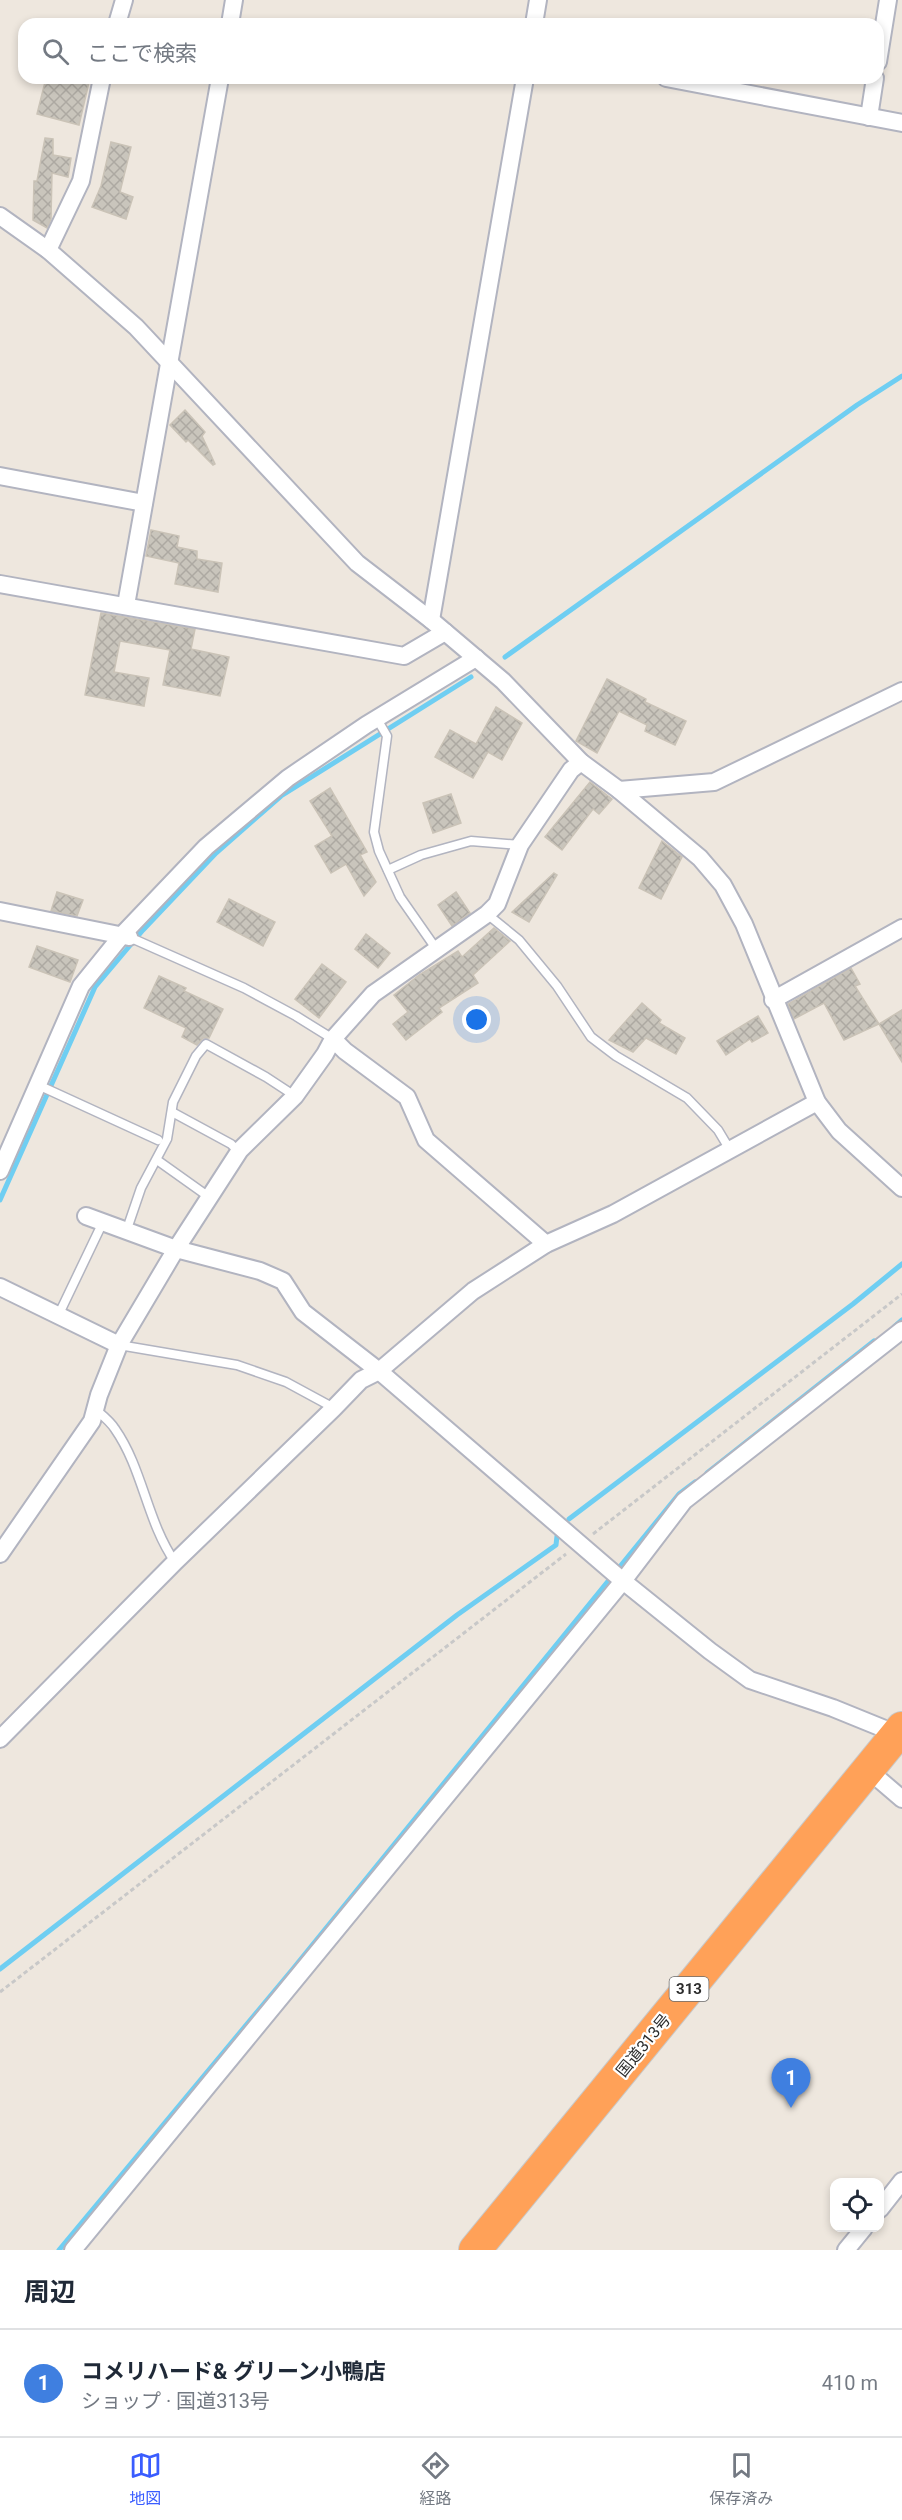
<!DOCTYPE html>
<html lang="ja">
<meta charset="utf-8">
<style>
body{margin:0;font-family:Roboto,"Noto Sans JP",sans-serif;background:#f6f6f7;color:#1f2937}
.controls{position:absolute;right:18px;bottom:18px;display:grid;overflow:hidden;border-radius:12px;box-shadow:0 3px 9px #0003}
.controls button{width:54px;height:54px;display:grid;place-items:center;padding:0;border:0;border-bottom:2px solid #e0e1e3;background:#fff;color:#1f2937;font:30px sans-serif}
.you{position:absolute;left:477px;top:1020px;width:21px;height:21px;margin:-15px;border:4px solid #fff;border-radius:50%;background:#1a73e8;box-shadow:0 0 0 9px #1a73e833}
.badge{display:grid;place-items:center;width:39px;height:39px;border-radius:50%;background:#3a5dff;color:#fff;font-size:20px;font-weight:700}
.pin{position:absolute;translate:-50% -50px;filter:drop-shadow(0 2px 3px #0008)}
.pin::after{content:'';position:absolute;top:32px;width:21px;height:18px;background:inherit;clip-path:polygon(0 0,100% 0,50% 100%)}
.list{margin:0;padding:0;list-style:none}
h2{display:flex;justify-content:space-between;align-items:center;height:78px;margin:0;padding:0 24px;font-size:26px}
h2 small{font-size:20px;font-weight:400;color:#747a83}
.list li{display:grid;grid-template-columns:39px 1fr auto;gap:18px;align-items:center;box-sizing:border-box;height:108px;padding:0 24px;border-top:2px solid #e0e1e3}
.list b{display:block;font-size:22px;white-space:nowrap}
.list p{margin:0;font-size:20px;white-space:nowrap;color:#747a83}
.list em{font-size:20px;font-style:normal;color:#747a83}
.icon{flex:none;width:33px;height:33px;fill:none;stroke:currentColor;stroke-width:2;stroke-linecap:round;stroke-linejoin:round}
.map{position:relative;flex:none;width:902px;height:2250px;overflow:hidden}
.search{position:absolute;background:#fff;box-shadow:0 3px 9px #0003;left:18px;right:18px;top:18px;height:66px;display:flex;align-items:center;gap:15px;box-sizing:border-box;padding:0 21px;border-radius:18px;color:#747a83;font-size:22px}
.sheet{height:186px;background:#fff}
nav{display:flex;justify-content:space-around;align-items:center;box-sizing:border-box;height:84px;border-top:2px solid #e0e1e3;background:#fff;font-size:16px;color:#747a83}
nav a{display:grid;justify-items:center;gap:3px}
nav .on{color:#3a5dff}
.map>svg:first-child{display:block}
</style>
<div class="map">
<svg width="902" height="2250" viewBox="0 0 902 2250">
<defs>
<pattern id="building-cross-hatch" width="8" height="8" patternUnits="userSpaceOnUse" patternTransform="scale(1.5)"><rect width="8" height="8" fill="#c9c5bc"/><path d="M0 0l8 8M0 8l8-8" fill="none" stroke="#ada9a2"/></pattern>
</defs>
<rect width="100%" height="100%" fill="#eee7de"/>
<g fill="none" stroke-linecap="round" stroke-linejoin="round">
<g stroke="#6fcef2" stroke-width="5">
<polyline points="505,657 857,405 902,376"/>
<polyline points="0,1200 95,987 143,930 216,853 281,796 471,677"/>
<polyline points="894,1327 902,1320"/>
<polyline points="707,1473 874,1341"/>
<polyline points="569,1519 853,1304 902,1264"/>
<polyline points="0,1969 457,1615 556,1545 557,1536"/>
<polyline points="59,2250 292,1970 679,1494 695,1482"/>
</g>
</g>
<g fill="url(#building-cross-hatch)" stroke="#cac3b7" stroke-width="1.5">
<polygon points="46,78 90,78 79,125 37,114"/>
<polygon points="45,138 53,139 53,155 71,158 68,177 52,173 51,219 47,228 33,220 34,181 37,181"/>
<polygon points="111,142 131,147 120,192 133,197 126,219 92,207 101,186"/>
<polygon points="185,410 205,432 202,436 215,464 213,465 188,440 186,442 170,425"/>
<polygon points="151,530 179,536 177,547 197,551 197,559 222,563 218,592 175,584 179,563 146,556"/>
<polygon points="101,613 195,629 191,649 229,657 220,696 163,685 170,650 120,641 114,672 149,678 144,706 85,695"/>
<polygon points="607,679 646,699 645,702 686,721 675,745 645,731 647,725 619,711 597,753 576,741"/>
<polygon points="496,707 522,723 502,760 488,752 473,778 435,757 450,730 476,744"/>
<polygon points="590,782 612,799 599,814 593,809 562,850 545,837"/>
<polygon points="330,788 367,852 360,855 376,882 364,896 346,864 331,873 315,846 332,836 310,801"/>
<polygon points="451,794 461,823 433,833 423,803"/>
<polygon points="662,841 682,857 661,899 639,888"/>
<polygon points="554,873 557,875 529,922 512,912"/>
<polygon points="57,892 83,900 77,916 51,911"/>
<polygon points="456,892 470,913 452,926 438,905"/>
<polygon points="229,899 275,922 263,946 217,922"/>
<polygon points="494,928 510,941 473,975 478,983 439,1008 442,1012 406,1040 393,1024 408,1012 394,995 419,975 458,951 462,957"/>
<polygon points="366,934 390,953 378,968 355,949"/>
<polygon points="37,946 78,960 70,982 29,967"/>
<polygon points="322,964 346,982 319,1018 295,999"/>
<polygon points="851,968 860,984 855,986 879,1024 844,1040 824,1003 794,1019 788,1004"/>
<polygon points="159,976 186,988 184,991 223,1009 209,1038 203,1038 197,1045 182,1037 186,1028 144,1008"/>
<polygon points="642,1003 661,1020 659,1023 685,1038 676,1054 646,1038 633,1052 609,1040"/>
<polygon points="902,1010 902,1062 879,1024"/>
<polygon points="758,1016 768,1033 752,1042 750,1039 726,1055 717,1041"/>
</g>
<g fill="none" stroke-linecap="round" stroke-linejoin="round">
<defs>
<g id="lane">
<polyline points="377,719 387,736 374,832 379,851 400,897 437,950"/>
<polyline points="388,870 421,855 471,841 520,845"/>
<polyline points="487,914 519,940 557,986 591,1037 616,1056 687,1098 718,1130 730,1150"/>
<polyline points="129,937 244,988 296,1016 333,1039"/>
<polyline points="38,1085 158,1140"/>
<polyline points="172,1112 231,1144 239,1152"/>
<polyline points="157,1160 209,1197"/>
<polyline points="127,1229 141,1188 167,1139 173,1102 196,1056 206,1044 266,1077 295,1096"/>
<polyline points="58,1316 103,1222"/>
<polyline points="119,1345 237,1365 286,1382 334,1408"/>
<path d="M95 1409C102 1415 110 1421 115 1429 143 1469 147 1522 175 1562"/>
</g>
<g id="street">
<polyline points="117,24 124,0"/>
<polyline points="230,24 234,0"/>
<polyline points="534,24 538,0"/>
<polyline points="878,62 888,0"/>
<polyline points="666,78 902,123"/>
<polyline points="869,117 875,78"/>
<polyline points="0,216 48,250 136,327 357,563 431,620 503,681 581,762 619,790 700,858 723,885 744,924 817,1102 839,1131 902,1188"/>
<polyline points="48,250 81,181 102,78"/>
<polyline points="0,476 144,503"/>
<polyline points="0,584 404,656 445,632"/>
<polyline points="126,605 220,78"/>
<polyline points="431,620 525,78"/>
<polyline points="619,790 714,782 902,691"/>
<polyline points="0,911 129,937"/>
<polyline points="773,1000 902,928"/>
<polyline points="333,1039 345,1051 407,1097 426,1140 546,1244"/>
<polyline points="0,1171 81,986 123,934 206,847 288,778 366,725 476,658"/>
<polyline points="86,1216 176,1249 260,1271 283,1281 303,1312 379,1371 623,1581 710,1651 750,1680 833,1708 897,1734"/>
<polyline points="0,1287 119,1345"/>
<polyline points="0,1554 92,1421 99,1395 119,1345 176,1249 240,1150 295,1096 325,1054 333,1039 373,994 487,914 497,904 520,845 571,770 581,762"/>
<polyline points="0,1739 175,1562 334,1408 361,1380 379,1371 473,1291 546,1244 613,1214 817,1102"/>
<polyline points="867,1769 902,1799"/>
<polyline points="880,2209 902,2181"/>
<polyline points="73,2250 623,1581 684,1501 902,1330"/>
<polyline points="846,2250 864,2228"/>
</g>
<polyline id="highway" points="475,2250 902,1728"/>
</defs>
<use href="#lane" stroke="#b2b4c0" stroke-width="11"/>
<use href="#street" stroke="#b2b4c0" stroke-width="20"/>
<use href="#highway" stroke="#c8c8c8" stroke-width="34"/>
<g stroke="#c8c8c8" stroke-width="3" stroke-dasharray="4.5 3" stroke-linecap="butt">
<polyline points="593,1534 902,1294"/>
<polyline points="0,1992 566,1554"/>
</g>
<use href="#lane" stroke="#fff" stroke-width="8"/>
<use href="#street" stroke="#fff" stroke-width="16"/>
<use href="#highway" stroke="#ffa158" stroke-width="32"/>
</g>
<g text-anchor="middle" stroke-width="4.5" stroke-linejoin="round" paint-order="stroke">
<rect fill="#fff" stroke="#6b6b6b" stroke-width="1.5" x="669.5" y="1977" width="39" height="24" rx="4.5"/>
<g font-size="15" font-weight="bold" fill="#2c2c2c">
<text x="689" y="1994">313</text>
</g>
<g font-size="16" fill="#2c2c2c" stroke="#fff">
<text transform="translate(643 2045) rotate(-51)" y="6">国道313号</text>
</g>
</g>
</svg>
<div class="controls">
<button><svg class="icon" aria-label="locate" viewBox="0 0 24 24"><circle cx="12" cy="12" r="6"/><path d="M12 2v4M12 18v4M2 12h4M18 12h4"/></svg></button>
</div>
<div class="you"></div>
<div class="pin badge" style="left:791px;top:2108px;background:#3f7fe0">1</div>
<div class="search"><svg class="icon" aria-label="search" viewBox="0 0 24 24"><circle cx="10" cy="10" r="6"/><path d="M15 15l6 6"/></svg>ここで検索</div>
</div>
<section class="sheet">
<h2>周辺<small></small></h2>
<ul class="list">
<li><span class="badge" style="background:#3f7fe0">1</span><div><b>コメリハード&amp; グリーン小鴨店</b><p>ショップ · 国道313号</p></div><em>410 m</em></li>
</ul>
</section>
<nav>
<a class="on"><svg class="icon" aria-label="map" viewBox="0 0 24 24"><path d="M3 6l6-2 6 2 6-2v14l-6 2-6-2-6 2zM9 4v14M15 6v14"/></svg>地図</a>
<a><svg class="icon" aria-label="directions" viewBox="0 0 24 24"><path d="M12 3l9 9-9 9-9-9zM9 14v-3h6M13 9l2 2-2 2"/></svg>経路</a>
<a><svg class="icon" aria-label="saved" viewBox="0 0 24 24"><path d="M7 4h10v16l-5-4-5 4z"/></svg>保存済み</a>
</nav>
